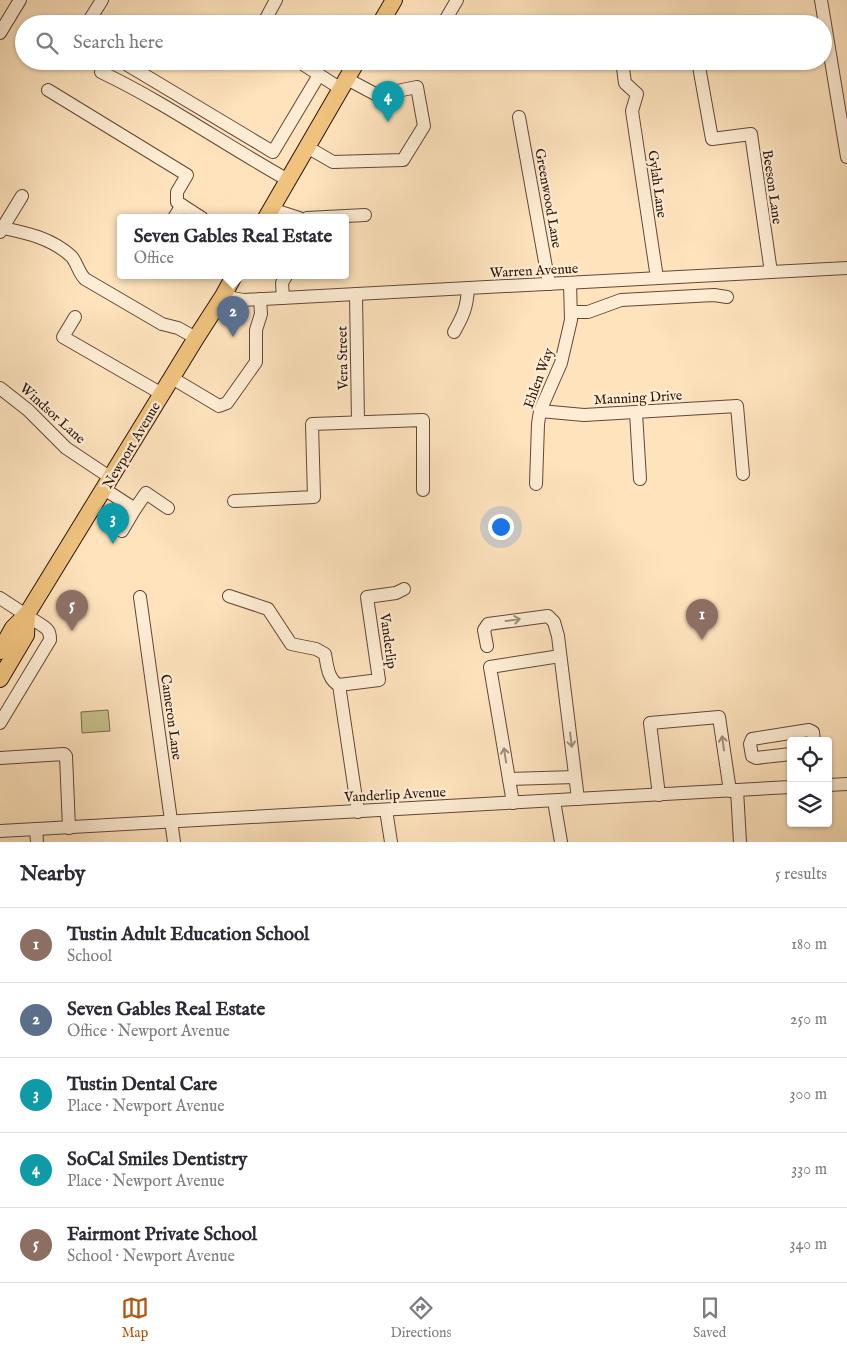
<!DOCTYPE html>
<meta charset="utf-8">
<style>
body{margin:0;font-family:"IM FELL English",serif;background:#f7f7f7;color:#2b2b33}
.controls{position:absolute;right:15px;bottom:15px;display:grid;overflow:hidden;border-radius:5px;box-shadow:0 1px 4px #0004}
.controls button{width:45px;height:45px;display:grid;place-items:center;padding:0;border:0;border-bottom:1px solid #e1e1e2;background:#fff;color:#2b2b33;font:25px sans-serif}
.you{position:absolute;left:500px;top:526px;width:18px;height:18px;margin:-12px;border:4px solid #fff;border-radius:50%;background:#1a73e8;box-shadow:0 0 0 8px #1a73e833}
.badge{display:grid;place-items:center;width:32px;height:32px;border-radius:50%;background:#b45309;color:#fff;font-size:16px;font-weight:700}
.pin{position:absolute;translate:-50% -41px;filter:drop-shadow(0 1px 2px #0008)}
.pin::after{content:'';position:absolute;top:26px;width:18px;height:15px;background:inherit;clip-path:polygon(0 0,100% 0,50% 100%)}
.popup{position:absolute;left:117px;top:214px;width:232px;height:65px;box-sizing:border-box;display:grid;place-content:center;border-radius:5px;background:#fff;filter:drop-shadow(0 1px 4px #0005);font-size:16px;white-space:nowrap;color:#7c7c81}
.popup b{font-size:19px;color:#2b2b33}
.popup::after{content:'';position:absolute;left:50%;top:100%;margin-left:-10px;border:10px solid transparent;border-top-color:#fff}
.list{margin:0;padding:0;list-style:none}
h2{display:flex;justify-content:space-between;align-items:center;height:65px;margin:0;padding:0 20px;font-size:21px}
h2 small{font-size:16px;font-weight:400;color:#7c7c81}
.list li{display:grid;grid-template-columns:32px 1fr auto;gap:15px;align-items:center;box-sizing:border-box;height:75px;padding:0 20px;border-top:1px solid #e1e1e2}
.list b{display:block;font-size:19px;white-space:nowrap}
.list p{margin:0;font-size:16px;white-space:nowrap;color:#7c7c81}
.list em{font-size:16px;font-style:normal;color:#7c7c81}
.icon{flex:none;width:28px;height:28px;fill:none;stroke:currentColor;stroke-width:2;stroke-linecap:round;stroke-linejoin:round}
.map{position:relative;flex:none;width:847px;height:842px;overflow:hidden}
.search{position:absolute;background:#fff;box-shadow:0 1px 4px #0004;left:15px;right:15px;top:15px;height:55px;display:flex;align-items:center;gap:12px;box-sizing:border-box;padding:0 18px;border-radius:28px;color:#7c7c81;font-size:19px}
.sheet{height:440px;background:#fff}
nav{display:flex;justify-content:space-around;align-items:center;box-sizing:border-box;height:70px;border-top:1px solid #e1e1e2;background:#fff;font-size:14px;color:#7c7c81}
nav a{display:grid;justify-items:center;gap:2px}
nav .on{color:#b45309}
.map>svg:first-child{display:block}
</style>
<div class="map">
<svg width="847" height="842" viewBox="0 0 847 842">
<rect width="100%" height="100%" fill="#fee3bd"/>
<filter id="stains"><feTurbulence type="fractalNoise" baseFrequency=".004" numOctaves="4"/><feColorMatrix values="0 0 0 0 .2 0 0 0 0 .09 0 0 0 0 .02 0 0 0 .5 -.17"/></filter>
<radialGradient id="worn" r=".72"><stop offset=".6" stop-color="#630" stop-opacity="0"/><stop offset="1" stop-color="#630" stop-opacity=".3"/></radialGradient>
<polygon fill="#c7c18c" stroke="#796b4c" points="108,710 110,731 82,733 81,712"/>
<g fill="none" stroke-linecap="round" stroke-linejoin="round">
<defs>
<g id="minor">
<polyline points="821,0 847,157"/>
<polyline points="87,24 102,0"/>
<polyline points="263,24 276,0"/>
<polyline points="443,24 457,0"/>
<polyline points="0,33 20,0"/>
<polyline points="121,61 273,152 319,75"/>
<polyline points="298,61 341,89"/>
<polyline points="622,61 625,83 637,94 632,111 657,278"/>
<polyline points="698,61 712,139 751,134 771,272"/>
<path d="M101 72C166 103 225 145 288 180"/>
<polyline points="48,90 187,175 177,192 177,202 202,218"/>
<polyline points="519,117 549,284"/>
<polyline points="307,147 333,162 403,160 424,126 417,87 377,95 347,79"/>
<polyline points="271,209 299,218"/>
<polyline points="174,218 182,205"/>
<polyline points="307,218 365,215"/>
<path d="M3 228C27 233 51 238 71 256 77 262 78 272 85 279L162 324 178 328 196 338"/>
<polyline points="0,232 22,196"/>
<polyline points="356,294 358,422"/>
<polyline points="223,296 243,300 847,268"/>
<polyline points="283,298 282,283 286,276"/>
<polyline points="572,312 588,312 621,300 714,295 727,297"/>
<polyline points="75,317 63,337 162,394"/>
<path d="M454 332C463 316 467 308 468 288"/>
<polyline points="172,378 219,406 227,403 256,362 256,330 261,314 260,299"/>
<polyline points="0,388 28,410 66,448 111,478"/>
<polyline points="540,411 584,415 737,406 743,474"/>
<polyline points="636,413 640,479"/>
<polyline points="536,484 538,424 540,411 561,363 571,320 570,283"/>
<polyline points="104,489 135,509 122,531"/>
<polyline points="234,501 314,497 312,424 423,420 423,490"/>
<polyline points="135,509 146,493 168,508"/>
<path d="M229 596 268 609 291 644 316 649 325 654C327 665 328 680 339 685"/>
<polyline points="140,597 174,842"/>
<path d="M0 598 43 626C49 630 50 633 50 640L0 723"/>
<polyline points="487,646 484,630 488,624 548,616 554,622 558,636 578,799"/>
<polyline points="339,685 379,680 367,597 396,593 404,589"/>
<polyline points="339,685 358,812"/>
<polyline points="791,754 756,758 752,756 750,744 752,739 809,730 813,732 814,741"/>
<polyline points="0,758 64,754 66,756 69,828"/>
<polyline points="509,779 575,777"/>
<polyline points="828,785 847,784"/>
<polyline points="737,790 740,842"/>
<polyline points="659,795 650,723 719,717 730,791"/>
<polyline points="554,801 561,842"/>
<polyline points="513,803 490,667 560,656"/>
<polyline points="386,810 391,842"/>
<polyline points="36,829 37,842"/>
<polyline points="0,831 791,787"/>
</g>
<g id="major">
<polyline points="380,24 394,0"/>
<polyline points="266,218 357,61"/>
<polyline points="0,651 13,628 27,614 196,338 223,296 234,276"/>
<polyline points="0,679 26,635 27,614"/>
</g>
</defs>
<use href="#minor" stroke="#604839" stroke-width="14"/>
<use href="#major" stroke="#2b150d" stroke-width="18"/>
<use href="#minor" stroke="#feedd4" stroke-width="12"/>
<use href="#major" stroke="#efc27e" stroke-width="16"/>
</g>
<defs><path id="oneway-shaft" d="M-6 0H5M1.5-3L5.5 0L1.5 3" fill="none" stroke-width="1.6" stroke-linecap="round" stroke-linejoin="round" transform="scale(1.25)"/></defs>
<g stroke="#9f8c7a">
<use href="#oneway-shaft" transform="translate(513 620) rotate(-8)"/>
<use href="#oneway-shaft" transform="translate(571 740) rotate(83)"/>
<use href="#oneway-shaft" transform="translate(723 743) rotate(-98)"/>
<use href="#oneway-shaft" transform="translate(505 755) rotate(-99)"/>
</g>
<g text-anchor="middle" stroke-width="4.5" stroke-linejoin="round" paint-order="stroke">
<g font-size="14" fill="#2b150d" stroke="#feedd4">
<text transform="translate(658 184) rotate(82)" y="5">Gylah Lane</text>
<text transform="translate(773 187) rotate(82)" y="5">Beeson Lane</text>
<text transform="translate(549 198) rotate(80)" y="5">Greenwood Lane</text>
<text transform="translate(534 270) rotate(-3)" y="5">Warren Avenue</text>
<text transform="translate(342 358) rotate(-91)" y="5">Vera Street</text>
<text transform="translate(538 378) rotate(-70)" y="5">Ehlen Way</text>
<text transform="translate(638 397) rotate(-3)" y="5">Manning Drive</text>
<text transform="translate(53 413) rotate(42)" y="5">Windsor Lane</text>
<text transform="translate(131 445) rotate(-59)" y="5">Newport Avenue</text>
<text transform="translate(389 641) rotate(82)" y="5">Vanderlip</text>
<text transform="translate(172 717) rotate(82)" y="5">Cameron Lane</text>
<text transform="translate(395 794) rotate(-3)" y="5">Vanderlip Avenue</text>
</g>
</g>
<rect width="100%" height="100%" filter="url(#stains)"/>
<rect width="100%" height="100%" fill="url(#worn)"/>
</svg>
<div class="controls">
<button><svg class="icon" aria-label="locate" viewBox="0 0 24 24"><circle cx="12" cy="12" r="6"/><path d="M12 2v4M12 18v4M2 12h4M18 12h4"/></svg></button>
<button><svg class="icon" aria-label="layers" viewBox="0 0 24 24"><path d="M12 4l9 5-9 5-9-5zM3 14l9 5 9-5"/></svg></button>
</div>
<div class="you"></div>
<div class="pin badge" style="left:702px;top:640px;background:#8d6e63">1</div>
<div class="pin badge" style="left:233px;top:337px;background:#5c6f8a">2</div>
<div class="popup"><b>Seven Gables Real Estate</b>Office</div>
<div class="pin badge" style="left:113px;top:544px;background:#0f9aa8">3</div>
<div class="pin badge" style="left:388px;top:122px;background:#0f9aa8">4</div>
<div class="pin badge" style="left:72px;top:631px;background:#8d6e63">5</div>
<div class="search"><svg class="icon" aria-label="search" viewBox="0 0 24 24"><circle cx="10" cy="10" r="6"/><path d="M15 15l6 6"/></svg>Search here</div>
</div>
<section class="sheet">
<h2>Nearby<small>5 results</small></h2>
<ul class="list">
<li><span class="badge" style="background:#8d6e63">1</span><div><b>Tustin Adult Education School</b><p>School</p></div><em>180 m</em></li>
<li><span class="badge" style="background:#5c6f8a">2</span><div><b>Seven Gables Real Estate</b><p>Office · Newport Avenue</p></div><em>250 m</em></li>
<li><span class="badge" style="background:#0f9aa8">3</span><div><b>Tustin Dental Care</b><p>Place · Newport Avenue</p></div><em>300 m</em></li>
<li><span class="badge" style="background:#0f9aa8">4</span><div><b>SoCal Smiles Dentistry</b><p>Place · Newport Avenue</p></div><em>330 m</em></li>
<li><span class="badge" style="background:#8d6e63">5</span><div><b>Fairmont Private School</b><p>School · Newport Avenue</p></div><em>340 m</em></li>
</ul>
</section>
<nav>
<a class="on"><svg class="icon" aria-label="map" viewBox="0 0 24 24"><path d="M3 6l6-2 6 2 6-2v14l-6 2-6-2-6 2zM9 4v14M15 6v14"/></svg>Map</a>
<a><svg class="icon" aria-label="directions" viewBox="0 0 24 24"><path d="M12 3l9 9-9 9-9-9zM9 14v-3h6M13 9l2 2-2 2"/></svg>Directions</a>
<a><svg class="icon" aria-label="saved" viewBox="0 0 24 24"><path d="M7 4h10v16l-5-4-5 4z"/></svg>Saved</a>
</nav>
